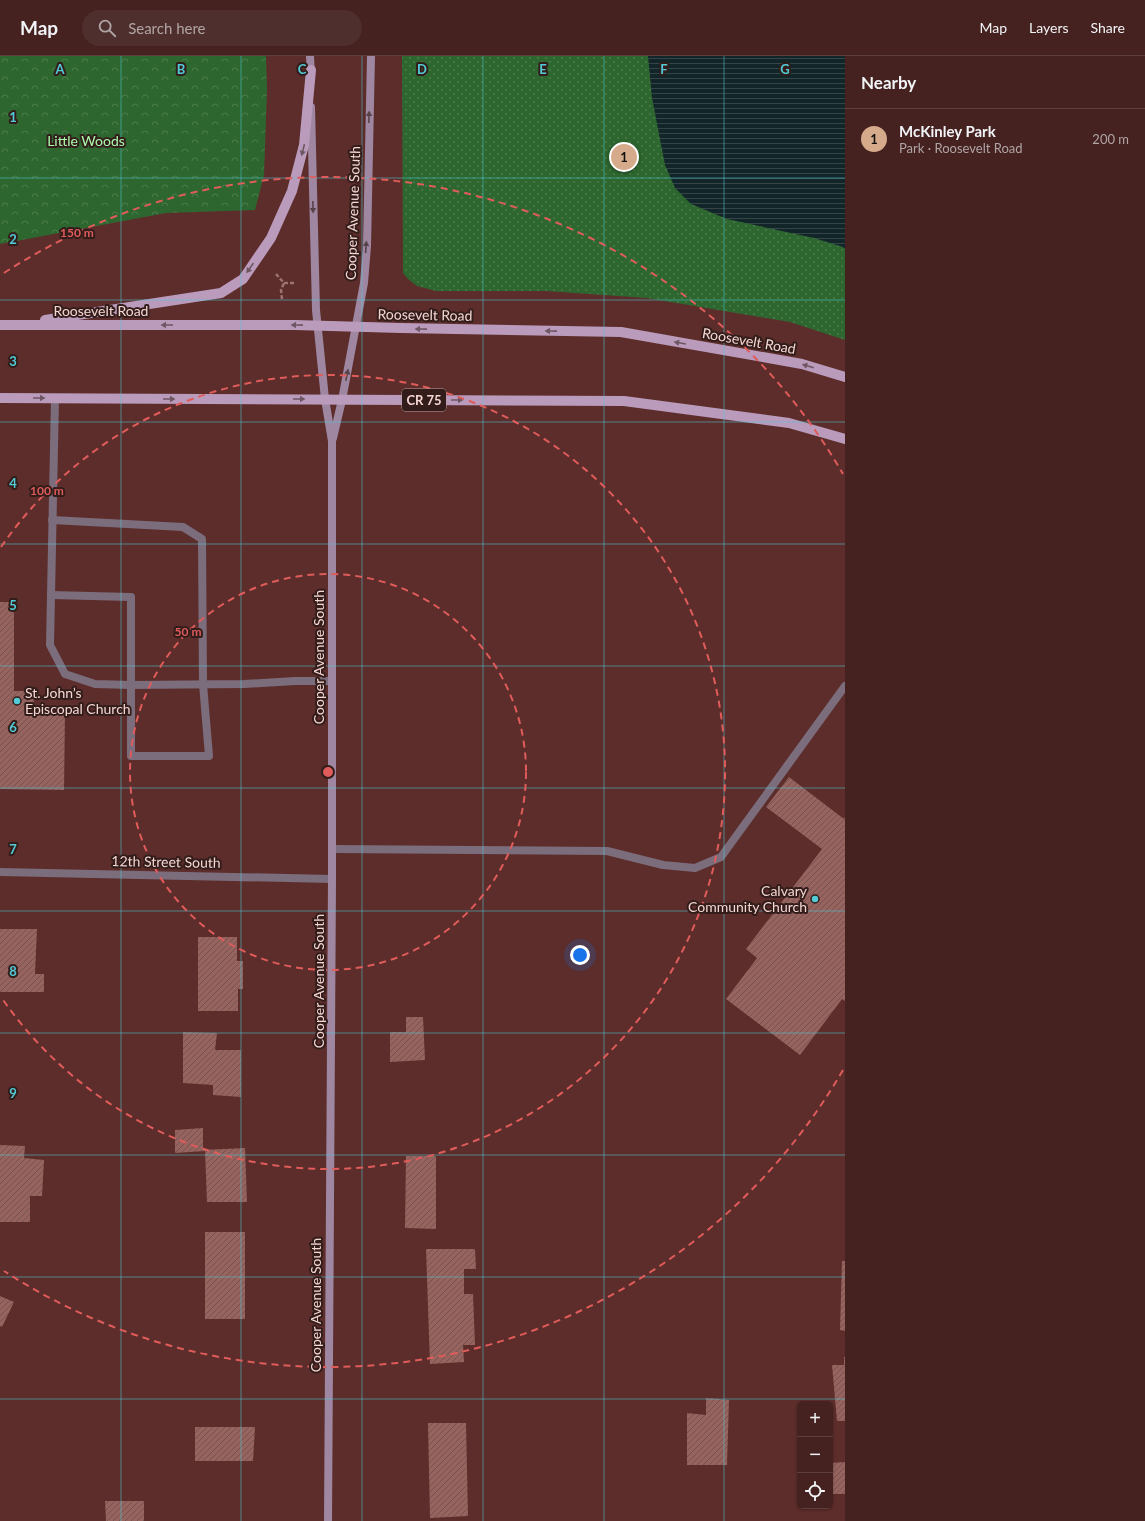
<!DOCTYPE html>
<meta charset="utf-8">
<style>
body{margin:0;font-family:Lato,sans-serif;background:#4f2f2d;color:#f1f3f6}
.controls{position:absolute;right:12px;bottom:12px;display:grid;overflow:hidden;border-radius:6px;box-shadow:0 1px 3px #0004}
.controls button{width:36px;height:36px;display:grid;place-items:center;padding:0;border:0;border-bottom:1px solid #5d3f3e;background:#452220;color:#f1f3f6;font:20px sans-serif}
.you{position:absolute;left:580px;top:899px;width:14px;height:14px;margin:-10px;border:3px solid #fff;border-radius:50%;background:#1a73e8;box-shadow:0 0 0 6px #1a73e833}
.badge{display:grid;place-items:center;width:26px;height:26px;border-radius:50%;background:#d6ab8b;color:#111;font-size:13px;font-weight:700}
.pin{position:absolute;translate:-50% -50%;border:2px solid #fff;box-shadow:0 1px 4px #0006}
.list{margin:0;padding:0;list-style:none}
h2{display:flex;justify-content:space-between;align-items:center;height:52px;margin:0;padding:0 16px;font-size:17px}
h2 small{font-size:13px;font-weight:400;color:#b0a4a5}
.list li{display:grid;grid-template-columns:26px 1fr auto;gap:12px;align-items:center;box-sizing:border-box;height:60px;padding:0 16px;border-top:1px solid #5d3f3e}
.list b{display:block;font-size:15px;white-space:nowrap}
.list p{margin:0;font-size:13px;white-space:nowrap;color:#b0a4a5}
.list em{font-size:13px;font-style:normal;color:#b0a4a5}
.icon{flex:none;width:22px;height:22px;fill:none;stroke:currentColor;stroke-width:2;stroke-linecap:round;stroke-linejoin:round}
.map{position:relative;flex:none;width:845px;height:1465px;overflow:hidden}
header{display:flex;align-items:center;gap:24px;box-sizing:border-box;height:56px;padding:0 20px;background:#452220;border-bottom:1px solid #5d3f3e}
header strong{font-size:19px}
nav{display:flex;gap:22px;margin-inline-start:auto;font-size:14px}
.search{width:280px;height:36px;background:#4f2f2d;display:flex;align-items:center;gap:10px;box-sizing:border-box;padding:0 14px;border-radius:22px;color:#b0a4a5;font-size:15px}
main{display:flex}
aside{flex:1;background:#452220}
.map>svg:first-child{display:block}
</style>
<header>
<strong>Map</strong>
<div class="search"><svg class="icon" aria-label="search" viewBox="0 0 24 24"><circle cx="10" cy="10" r="6"/><path d="M15 15l6 6"/></svg>Search here</div>
<nav><a>Map</a><a>Layers</a><a>Share</a></nav>
</header>
<main>
<div class="map">
<svg width="845" height="1465" viewBox="0 0 845 1465">
<defs>
<pattern id="grass-dots" width="8" height="8" patternUnits="userSpaceOnUse"><rect width="8" height="8" fill="#2d672f"/><path d="M2 2h.1M6 6h.1" fill="none" stroke="#4c7c4c" stroke-width="1.8" stroke-linecap="round"/></pattern>
<pattern id="forest-crowns" width="20" height="18" patternUnits="userSpaceOnUse"><rect width="20" height="18" fill="#2d672f"/><path d="M2 6a3 3 0 1 1 6 0M12 15a3 3 0 1 1 6 0" fill="none" stroke="#4c7c4c"/></pattern>
<pattern id="water-rules" width="6" height="5" patternUnits="userSpaceOnUse"><rect width="6" height="5" fill="#122629"/><path d="M0 2.5h6" fill="none" stroke="#354547"/></pattern>
<pattern id="building-hatch" width="6" height="6" patternUnits="userSpaceOnUse"><rect width="6" height="6" fill="#97635e"/><path d="M-1 1l2-2M0 6l6-6M5 7l2-2" fill="none" stroke="#745350"/></pattern>
</defs>
<rect width="100%" height="100%" fill="#5c2d2a"/>
<polygon fill="url(#grass-dots)" points="402,0 845,0 845,284 790,266 647,242 546,235 436,235 417,230 408,223 403,217"/>
<polygon fill="url(#forest-crowns)" points="0,0 266,0 267,33 264,119 255,154 166,157 0,188"/>
<polygon fill="url(#water-rules)" points="648,0 845,0 845,193 843,191 814,182 727,163 691,148 675,132 665,109 652,42"/>
<g fill="url(#building-hatch)">
<polygon points="0,546 14,546 14,635 34,635 34,656 65,656 64,734 0,733"/>
<polygon points="789,721 844,763 845,761 845,945 842,943 800,999 726,943 757,902 746,893 822,793 766,751"/>
<polygon points="0,873 37,873 35,918 44,918 44,936 0,936"/>
<polygon points="198,881 237,881 237,905 243,905 243,933 238,933 238,955 198,955"/>
<polygon points="406,961 423,961 425,1004 390,1006 390,976 406,976"/>
<polygon points="183,976 217,977 215,994 241,994 241,1041 213,1039 213,1029 183,1027"/>
<polygon points="203,1072 203,1094 245,1092 247,1146 207,1146 205,1095 175,1097 175,1074"/>
<polygon points="0,1089 25,1090 24,1102 44,1104 42,1140 30,1140 30,1166 0,1166"/>
<polygon points="406,1100 436,1100 436,1173 405,1172"/>
<rect x="205" y="1176" width="40" height="87"/>
<polygon points="426,1193 475,1193 476,1213 464,1213 464,1238 473,1238 475,1289 463,1289 464,1306 430,1308"/>
<polygon points="842,1205 845,1205 845,1275 840,1274"/>
<polygon points="0,1240 14,1246 2,1271 0,1270"/>
<polygon points="844,1301 845,1301 845,1365 837,1365 832,1309 844,1309"/>
<polygon points="706,1342 729,1344 727,1409 687,1409 687,1357 706,1359"/>
<polygon points="428,1367 466,1367 468,1460 430,1462"/>
<polygon points="195,1371 255,1371 253,1405 195,1405"/>
<polygon points="845,1406 845,1438 830,1438 830,1407"/>
<polygon points="105,1445 144,1445 144,1465 106,1465"/>
</g>
<g fill="none" stroke-linecap="round" stroke-linejoin="round">
<g stroke="#9c7471" stroke-width="2.5" stroke-dasharray="4 2" stroke-linecap="butt">
<polyline points="276,218 284,227 294,227"/>
<polyline points="282,243 281,234 284,227"/>
</g>
<g stroke="#7c6d7d" stroke-width="8">
<polyline points="55,342 50,589 65,618 95,628 131,629 244,628 295,625 332,625"/>
<polyline points="51,539 131,541 131,700 209,700 203,628 202,483 183,471 52,464"/>
<polyline points="332,793 607,795 663,809 695,812 721,801 845,630"/>
</g>
<polyline stroke="#7c6d7d" stroke-width="8" points="0,816 332,823"/>
<g stroke="#9f87a1" stroke-width="8">
<polyline points="310,0 311,19"/>
<polyline points="311,51 316,254 325,343 332,385 332,823 328,1465"/>
<polyline points="333,382 342,344 364,227 367,190 371,0"/>
</g>
<g stroke="#ba9bbc" stroke-width="10">
<polyline points="45,264 221,237 243,223 271,182 292,135 304,89 311,14"/>
<polyline points="0,269 295,269 401,272 621,276 802,308 845,321"/>
<polyline points="0,342 624,345 789,367 845,383"/>
</g>
</g>
<defs><path id="oneway-solid" d="M-6-.8H1V-3.2L6.5 0L1 3.2V.8H-6Z"/></defs>
<g fill="#58424a">
<use href="#oneway-solid" transform="translate(369 61) rotate(-89)"/>
<use href="#oneway-solid" transform="translate(313 151) rotate(89)"/>
<use href="#oneway-solid" transform="translate(366 191) rotate(-86)"/>
<use href="#oneway-solid" transform="translate(347 319) rotate(-79)"/>
</g>
<g fill="#6f5663">
<use href="#oneway-solid" transform="translate(303 94) rotate(104)"/>
<use href="#oneway-solid" transform="translate(250 212) rotate(125)"/>
<use href="#oneway-solid" transform="translate(167 269) rotate(180)"/>
<use href="#oneway-solid" transform="translate(297 269) rotate(-179)"/>
<use href="#oneway-solid" transform="translate(421 273) rotate(-179)"/>
<use href="#oneway-solid" transform="translate(551 275) rotate(-179)"/>
<use href="#oneway-solid" transform="translate(680 287) rotate(-170)"/>
<use href="#oneway-solid" transform="translate(808 310) rotate(-164)"/>
<use href="#oneway-solid" transform="translate(39 342)"/>
<use href="#oneway-solid" transform="translate(169 343)"/>
<use href="#oneway-solid" transform="translate(299 343)"/>
<use href="#oneway-solid" transform="translate(457 344)"/>
</g>
<path fill="none" stroke="#52cbd7" stroke-width="1" stroke-opacity="0.55" d="M121 0V1465M241 0V1465M362 0V1465M483 0V1465M604 0V1465M724 0V1465M0 122H845M0 244H845M0 366H845M0 488H845M0 610H845M0 732H845M0 855H845M0 977H845M0 1099H845M0 1221H845M0 1343H845"/>
<g fill="none" stroke="#df5c5b" stroke-width="2" stroke-dasharray="7 5">
<circle cx="328" cy="716" r="198"/>
<path d="M1 491A397 397 0 1 1 1 941"/>
<path d="M843 1014A595 595 0 0 1 4 1215M4 217A595 595 0 0 1 843 418"/>
</g>
<g fill="#52cbd7" stroke="#321d1b" stroke-width="1.5">
<circle cx="17" cy="645" r="4"/>
<circle cx="815" cy="843" r="4"/>
</g>
<g text-anchor="middle" stroke-width="4" stroke-linejoin="round" paint-order="stroke">
<rect fill="#321d1b" stroke="#ba9e9c" stroke-width="1" x="402" y="333" width="44" height="22" rx="3"/>
<g font-size="13" font-weight="bold" fill="#f5d6d3">
<text x="424" y="349">CR 75</text>
</g>
<g font-size="14" fill="#acfaac" stroke="#321d1b">
<text x="86" y="90">Little Woods</text>
</g>
<g font-size="14" fill="#f5d6d3" stroke="#321d1b">
<text transform="translate(353 157) rotate(-88)" y="5">Cooper Avenue South</text>
<text x="101" y="260">Roosevelt Road</text>
<text transform="translate(425 259) rotate(1)" y="5">Roosevelt Road</text>
<text transform="translate(749 285) rotate(10)" y="5">Roosevelt Road</text>
<text transform="translate(319 601) rotate(-90)" y="5">Cooper Avenue South</text>
<text transform="translate(166 806) rotate(1)" y="5">12th Street South</text>
<text transform="translate(319 925) rotate(-90)" y="5">Cooper Avenue South</text>
<text transform="translate(316 1249) rotate(-90)" y="5">Cooper Avenue South</text>
</g>
<g font-size="14" fill="#f5d6d3" stroke="#321d1b" text-anchor="start">
<text x="25" y="642">St. John’s<tspan x="25" dy="16">Episcopal Church</tspan></text>
<text x="807" y="840" text-anchor="end">Calvary<tspan x="807" dy="16">Community Church</tspan></text>
</g>
</g>
<g font-size="13" text-anchor="middle" font-weight="bold" fill="#52cbd7" stroke="#321d1b" stroke-width="4" stroke-linejoin="round" paint-order="stroke">
<text x="60" y="18">A</text>
<text x="181" y="18">B</text>
<text x="302" y="18">C</text>
<text x="422" y="18">D</text>
<text x="543" y="18">E</text>
<text x="664" y="18">F</text>
<text x="785" y="18">G</text>
<text x="13" y="66">1</text>
<text x="13" y="188">2</text>
<text x="13" y="310">3</text>
<text x="13" y="432">4</text>
<text x="13" y="554">5</text>
<text x="13" y="676">6</text>
<text x="13" y="798">7</text>
<text x="13" y="920">8</text>
<text x="13" y="1042">9</text>
</g>
<circle cx="328" cy="716" r="6" fill="#df5c5b" stroke="#321d1b" stroke-width="2"/>
<g font-size="12" text-anchor="middle" font-weight="bold" fill="#df5c5b" stroke="#321d1b" stroke-width="4" stroke-linejoin="round" paint-order="stroke">
<text x="77" y="181">150 m</text>
<text x="47" y="439">100 m</text>
<text x="188" y="580">50 m</text>
</g>
</svg>
<div class="controls">
<button>+</button>
<button>−</button>
<button><svg class="icon" aria-label="locate" viewBox="0 0 24 24"><circle cx="12" cy="12" r="6"/><path d="M12 2v4M12 18v4M2 12h4M18 12h4"/></svg></button>
</div>
<div class="you"></div>
<div class="pin badge" style="left:624px;top:101px">1</div>
</div>
<aside>
<h2>Nearby<small></small></h2>
<ul class="list">
<li><span class="badge">1</span><div><b>McKinley Park</b><p>Park · Roosevelt Road</p></div><em>200 m</em></li>
</ul>
</aside>
</main>
